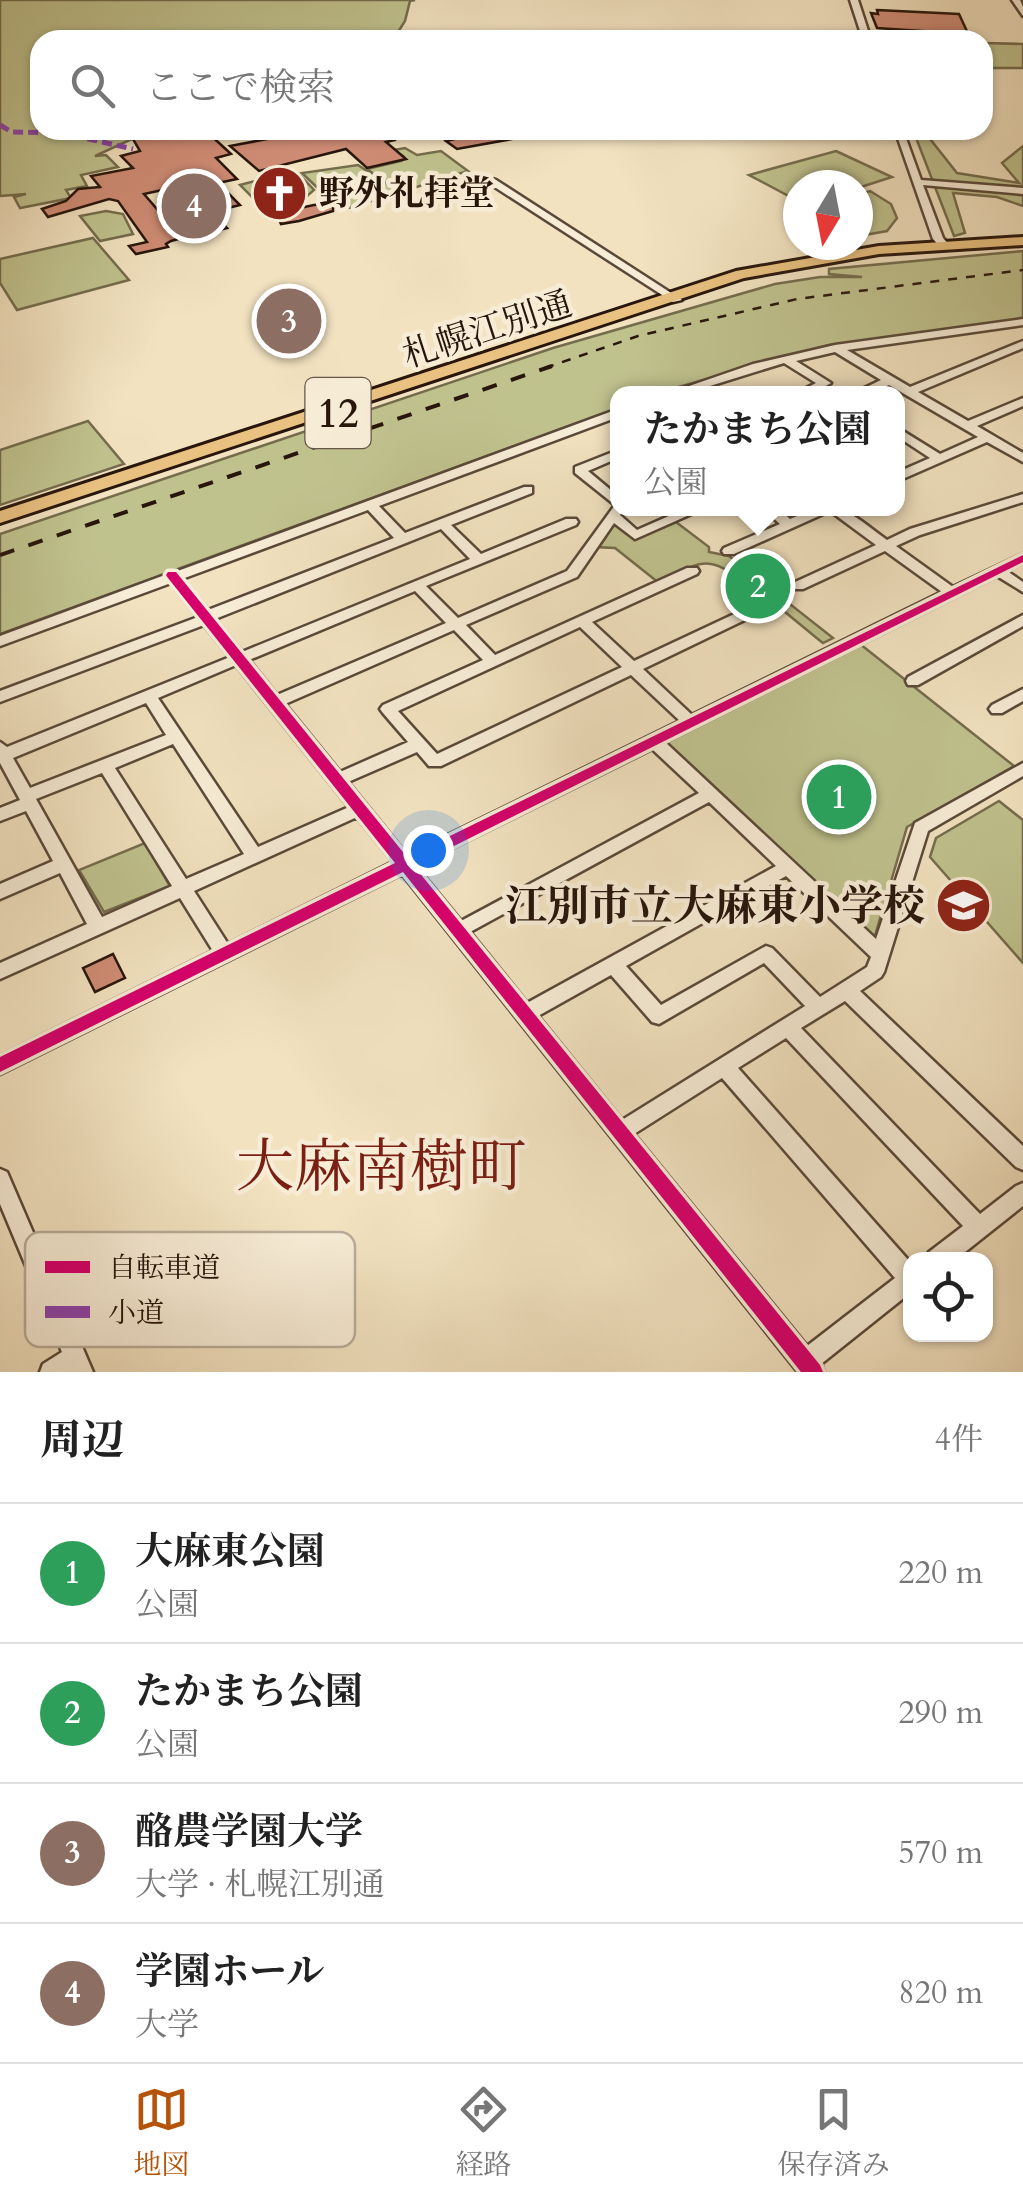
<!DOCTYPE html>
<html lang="ja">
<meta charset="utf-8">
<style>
body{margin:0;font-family:Cardo,"Noto Serif JP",serif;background:#f6f6f6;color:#222}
.controls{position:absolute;right:30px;bottom:30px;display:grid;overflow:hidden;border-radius:20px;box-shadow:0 2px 8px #0004}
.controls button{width:90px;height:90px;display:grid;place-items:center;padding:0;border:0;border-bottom:2px solid #e0e0e0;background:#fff;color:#222;font:50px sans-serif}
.compass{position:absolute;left:783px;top:170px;width:90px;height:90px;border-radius:50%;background:#fff;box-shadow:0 2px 8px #0004;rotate:190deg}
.you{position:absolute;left:428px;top:850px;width:35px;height:35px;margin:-25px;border:8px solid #fff;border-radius:50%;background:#1a73e8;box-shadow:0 0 0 15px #1a73e833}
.badge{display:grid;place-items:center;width:65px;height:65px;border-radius:50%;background:#b45309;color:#fff;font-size:32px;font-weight:700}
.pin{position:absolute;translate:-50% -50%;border:5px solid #fff;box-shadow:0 2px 10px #0006}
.popup{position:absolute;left:610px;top:386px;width:295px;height:130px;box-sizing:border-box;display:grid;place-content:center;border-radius:20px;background:#fff;filter:drop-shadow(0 2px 8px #0005);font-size:32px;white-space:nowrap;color:#767676}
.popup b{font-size:38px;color:#222}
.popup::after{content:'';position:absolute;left:50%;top:100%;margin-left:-20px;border:20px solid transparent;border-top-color:#fff}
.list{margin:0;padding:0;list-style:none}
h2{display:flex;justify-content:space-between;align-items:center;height:130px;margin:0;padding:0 40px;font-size:42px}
h2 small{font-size:32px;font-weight:400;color:#767676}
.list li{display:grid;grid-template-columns:65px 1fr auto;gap:30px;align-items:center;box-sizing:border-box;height:140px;padding:0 40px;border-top:2px solid #e0e0e0}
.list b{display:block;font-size:38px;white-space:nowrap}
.list p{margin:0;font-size:32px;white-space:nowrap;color:#767676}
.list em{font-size:32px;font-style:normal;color:#767676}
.icon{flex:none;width:55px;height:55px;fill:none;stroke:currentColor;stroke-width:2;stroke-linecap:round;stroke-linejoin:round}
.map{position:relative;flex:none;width:1023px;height:1372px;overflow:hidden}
.search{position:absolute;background:#fff;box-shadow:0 2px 8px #0004;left:30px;right:30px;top:30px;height:110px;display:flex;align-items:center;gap:25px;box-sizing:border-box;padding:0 35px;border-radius:30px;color:#767676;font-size:38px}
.sheet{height:690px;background:#fff}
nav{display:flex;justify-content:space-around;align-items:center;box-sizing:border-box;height:140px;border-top:2px solid #e0e0e0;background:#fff;font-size:28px;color:#767676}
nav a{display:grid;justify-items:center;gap:5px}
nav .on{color:#b45309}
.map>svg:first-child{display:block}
</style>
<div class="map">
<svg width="1023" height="1372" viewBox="0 0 1023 1372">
<rect width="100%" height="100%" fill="#f2e2c0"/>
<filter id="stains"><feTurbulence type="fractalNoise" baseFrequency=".002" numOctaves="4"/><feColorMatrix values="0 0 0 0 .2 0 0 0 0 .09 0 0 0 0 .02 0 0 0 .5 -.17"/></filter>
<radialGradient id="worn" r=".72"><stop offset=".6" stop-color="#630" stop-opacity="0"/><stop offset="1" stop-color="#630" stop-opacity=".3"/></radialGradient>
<g fill="#c0c28e" stroke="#746c4d" stroke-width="2.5">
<polygon points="0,0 415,0 410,1 405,21 393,40 40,40 40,130 119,130 130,140 95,156 106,155 118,167 81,175 87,186 66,190 71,198 20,208 14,197 26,194 0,196"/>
<polygon points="983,43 1023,44 1023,68 983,68"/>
<polygon points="913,130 923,130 957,173 1019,183 1002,163 1023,146 1023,206 997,197 953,193 965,233 954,236"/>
<polygon points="405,148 417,155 441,151 468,171 349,208 329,197 338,193 326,196 302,173 358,165 391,187 367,169 401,161 399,158 403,156 394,150"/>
<polygon points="836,151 892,177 858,188 798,185 798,201 749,175"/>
<polygon points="282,174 299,174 314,190 300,202 265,210 240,185"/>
<polygon points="870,191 891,204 897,218 887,231 865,235 858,231 858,195"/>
<polygon points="106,211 123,214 133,234 100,241 80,216"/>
<polygon points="93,238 129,280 17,310 0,283 0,259"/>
<polygon points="1023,251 1023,323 829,345 657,393 618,394 618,408 0,634 0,534 553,348 775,284 820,277 862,277 829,274 829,269"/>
<polygon points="88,421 124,464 0,505 0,450"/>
<path d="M676 522 709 547V552L729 556 833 638 823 643C801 626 735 567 711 564 694 561 674 576 659 583L615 548 595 547 613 523 635 539Z"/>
<polygon points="860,644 1014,766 907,827 874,939 660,745"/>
<polygon points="999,801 1023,820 1023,963 930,857 936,838"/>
<polygon points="145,843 170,886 104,912 79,870"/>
</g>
<g fill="#cf8c75" stroke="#28160c" stroke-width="2.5">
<polygon points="877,10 959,14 971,40 954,40 951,33 877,28 871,13 878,14"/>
<polygon points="188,130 205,130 231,154 216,158 237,179 218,183 240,205 211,212 227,228 206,233 167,189 144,194 182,238 171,241 166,244 168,247 136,254 129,246 147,242 118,201 109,199 48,217 42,209 66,201 78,189 100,187 91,176 133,168 121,156 140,151 130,134 144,132 153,138"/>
<polygon points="315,130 394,130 395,140 386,142 406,159 367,168 346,149 259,171 230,146"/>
<polygon points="493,130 511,130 523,137 457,149 446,141"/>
<polygon points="333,201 333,211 299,221 281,224 276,213"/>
<polygon points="113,954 125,978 95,992 83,968"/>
</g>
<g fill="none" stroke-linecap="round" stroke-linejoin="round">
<defs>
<g id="minor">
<polygon points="850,0 858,0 871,40 863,40"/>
<polygon points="1012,0 1020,0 1023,7 1023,16"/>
<polygon points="895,130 903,130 921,180 1023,188 1023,194 923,185 943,238 951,247 942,249 933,239"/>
<polygon points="493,179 496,180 682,300 673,302 490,184 488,182"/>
<polygon points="1023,319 1023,325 847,350 910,387 1023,341 1023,348 918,392 968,421 1023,398 1023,406 977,426 1023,453 1023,462 987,442 898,481 898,472 930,458 898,437 898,428 940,454 978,437 889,385 868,394 852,394 881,380 835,352 796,361 831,383 811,394 795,394 816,383 784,363 684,394 666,394 753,364 835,345"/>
<path d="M618 409V417L379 506 405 533 524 487H532V493L451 525 481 554 566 519H576L578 522 576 525 426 586 458 618 567 571 615 505 575 473V467L618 450V458L588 471 618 496V508H624L620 515 637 530 687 508H705L635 539 614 523 577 577 466 625 495 655 687 568H697L699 571 697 574 592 622 634 661 745 609H755L757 612 755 615 643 669 692 715 942 592 885 551 803 589H793L791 586 793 583 876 545 830 511 734 554H724L722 551 724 548 780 524 762 508H777L790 519C840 497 847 511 887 540L910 529 1023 494V502L920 535 896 546 953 587 1023 554V563L1007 571 1023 582V592L997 576 665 742 876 939 915 823 1023 763V776L928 831 884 972 881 977 860 991 1023 1146V1170L1016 1167 845 1001 801 1028 980 1214 1016 1186 1023 1183V1206L955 1260H926L929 1252 963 1226 786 1038 738 1068 910 1262V1293L821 1364 824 1372H798L402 874 0 1074V1056L213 951 180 898 0 979V963L87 924 60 873 0 899V884L53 861 26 811 0 821V808L20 800 0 763V742L7 747 230 657 204 625 0 702V691L198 617 171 583 0 646V636L165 575 167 572H175ZM368 510 394 538 208 610 182 579ZM441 529 470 559 242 652 215 619ZM415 591 446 623 277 695 249 660ZM580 627 622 667 437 754 398 711ZM454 630 483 660 383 705 380 709 383 713 408 742 340 772 285 704ZM236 665 349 807 258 847 158 698ZM631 675 680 721 407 855 348 782 417 752 429 766H441ZM146 703 166 735 30 788 13 758ZM173 744 244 854 186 879 115 768ZM652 749 699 793 461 921 416 866ZM102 773 172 886 102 917 36 799ZM709 802 776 866 527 1003 470 932ZM357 817 393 862 228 944 194 891ZM786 876 871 957 867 967 820 997 772 948 766 946 661 1005 626 966ZM764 963 805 1006 622 1120 538 1016 611 975 652 1022 659 1024ZM722 1078 895 1278 807 1346 634 1134Z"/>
<polygon points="1023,615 1023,626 918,685 908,685 906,681 908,677"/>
<polygon points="1023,689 1023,701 1002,713 992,713 989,709 992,705"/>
<polygon points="0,1169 7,1172 93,1372 40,1372 43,1364 62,1352 0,1204"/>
</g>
<polygon id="highway" points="1023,237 1023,245 879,254 744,278 0,523 0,511 736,271 879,246"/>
</defs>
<use href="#minor" stroke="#5a4939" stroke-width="5"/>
<use href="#highway" stroke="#28160c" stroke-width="6"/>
<use href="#minor" fill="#f7ecd6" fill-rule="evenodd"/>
<use href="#highway" fill="#e9c180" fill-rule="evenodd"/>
<polyline stroke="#28160c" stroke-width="2.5" stroke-dasharray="9 9" stroke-linecap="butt" points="545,368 638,336 797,299 1023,270"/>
<polyline stroke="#28160c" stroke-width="4" stroke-dasharray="15 15" stroke-linecap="butt" points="0,555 552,366"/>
<polyline stroke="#8e44ad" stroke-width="5" stroke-dasharray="10 5" stroke-linecap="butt" points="0,125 12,132 62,133 133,149"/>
<defs>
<polygon id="cycleway" points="1023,555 1023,562 414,866 820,1365 823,1372 801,1372 403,872 0,1072 0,1057 395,863 168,578 166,575 168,572 176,572 407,857"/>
</defs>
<use href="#cycleway" stroke="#f7ecd6" stroke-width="7"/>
<use href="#cycleway" fill="#d6006c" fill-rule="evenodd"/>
</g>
<defs>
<symbol id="church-disc" viewBox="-11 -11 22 22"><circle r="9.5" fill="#8f2418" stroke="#f7ecd6"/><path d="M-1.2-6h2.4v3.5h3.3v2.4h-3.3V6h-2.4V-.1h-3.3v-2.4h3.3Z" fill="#fff"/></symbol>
<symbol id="school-disc" viewBox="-11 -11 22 22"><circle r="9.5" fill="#8f2418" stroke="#f7ecd6"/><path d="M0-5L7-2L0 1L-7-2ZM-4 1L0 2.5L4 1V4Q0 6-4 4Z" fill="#fff"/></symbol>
</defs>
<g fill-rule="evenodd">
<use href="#church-disc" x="248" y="162" width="63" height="63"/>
<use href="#school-disc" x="932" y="874" width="63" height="63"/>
</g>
<g text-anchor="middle" stroke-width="9" stroke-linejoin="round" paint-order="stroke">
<g font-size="35" font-weight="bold" fill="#28160c" stroke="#f7ecd6" text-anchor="start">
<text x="319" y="205">野外礼拝堂</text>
</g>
<g font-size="35" fill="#28160c" stroke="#f7ecd6">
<text transform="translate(487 329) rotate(-18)" y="12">札幌江別通</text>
</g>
<rect fill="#f7ecd6" stroke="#665649" stroke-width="2.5" x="305.5" y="378" width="65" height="70" rx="8"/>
<g font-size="40" font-weight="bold" fill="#28160c">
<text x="338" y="427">12</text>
</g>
<g font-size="42" font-weight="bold" fill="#28160c" stroke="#f7ecd6" text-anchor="end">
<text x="925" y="920">江別市立大麻東小学校</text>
</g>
<g font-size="58" fill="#7a1f14" stroke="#f7ecd6">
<text x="381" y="1186">大麻南樹町</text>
</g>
</g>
<rect x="25" y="1232" width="330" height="115" rx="15" fill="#f7ecd6" stroke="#b9ac99" stroke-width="2.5"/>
<rect x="45" y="1261" width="45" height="12" fill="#d6006c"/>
<rect x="45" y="1306" width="45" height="12" fill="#8e44ad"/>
<g font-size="28" fill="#28160c">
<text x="108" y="1277">自転車道</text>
<text x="108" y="1322">小道</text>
</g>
<rect width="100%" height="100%" filter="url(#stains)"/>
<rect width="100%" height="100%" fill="url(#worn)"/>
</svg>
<div class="controls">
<button><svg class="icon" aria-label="locate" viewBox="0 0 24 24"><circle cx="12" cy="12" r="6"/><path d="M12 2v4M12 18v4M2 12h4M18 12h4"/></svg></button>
</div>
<svg class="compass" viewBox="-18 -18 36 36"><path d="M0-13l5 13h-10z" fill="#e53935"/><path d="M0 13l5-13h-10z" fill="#767676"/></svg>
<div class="you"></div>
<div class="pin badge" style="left:839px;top:797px;background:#2e9e5b">1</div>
<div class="pin badge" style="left:758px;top:586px;background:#2e9e5b">2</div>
<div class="popup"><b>たかまち公園</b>公園</div>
<div class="pin badge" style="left:289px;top:321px;background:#8d6e63">3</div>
<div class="pin badge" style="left:194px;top:206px;background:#8d6e63">4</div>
<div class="search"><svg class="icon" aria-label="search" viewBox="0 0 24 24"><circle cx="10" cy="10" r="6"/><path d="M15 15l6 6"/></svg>ここで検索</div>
</div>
<section class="sheet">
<h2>周辺<small>4件</small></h2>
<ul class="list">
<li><span class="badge" style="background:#2e9e5b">1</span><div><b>大麻東公園</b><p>公園</p></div><em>220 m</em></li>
<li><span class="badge" style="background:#2e9e5b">2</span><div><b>たかまち公園</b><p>公園</p></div><em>290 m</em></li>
<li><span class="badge" style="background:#8d6e63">3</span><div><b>酪農学園大学</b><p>大学 · 札幌江別通</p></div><em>570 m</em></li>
<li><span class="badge" style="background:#8d6e63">4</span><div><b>学園ホール</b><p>大学</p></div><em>820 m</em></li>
</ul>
</section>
<nav>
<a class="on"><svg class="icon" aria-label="map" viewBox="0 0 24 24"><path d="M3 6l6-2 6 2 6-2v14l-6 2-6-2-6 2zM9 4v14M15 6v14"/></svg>地図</a>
<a><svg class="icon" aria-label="directions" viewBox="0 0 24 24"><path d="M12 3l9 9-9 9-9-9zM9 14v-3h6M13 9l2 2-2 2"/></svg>経路</a>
<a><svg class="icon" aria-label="saved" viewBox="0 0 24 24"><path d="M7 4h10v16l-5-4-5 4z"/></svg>保存済み</a>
</nav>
